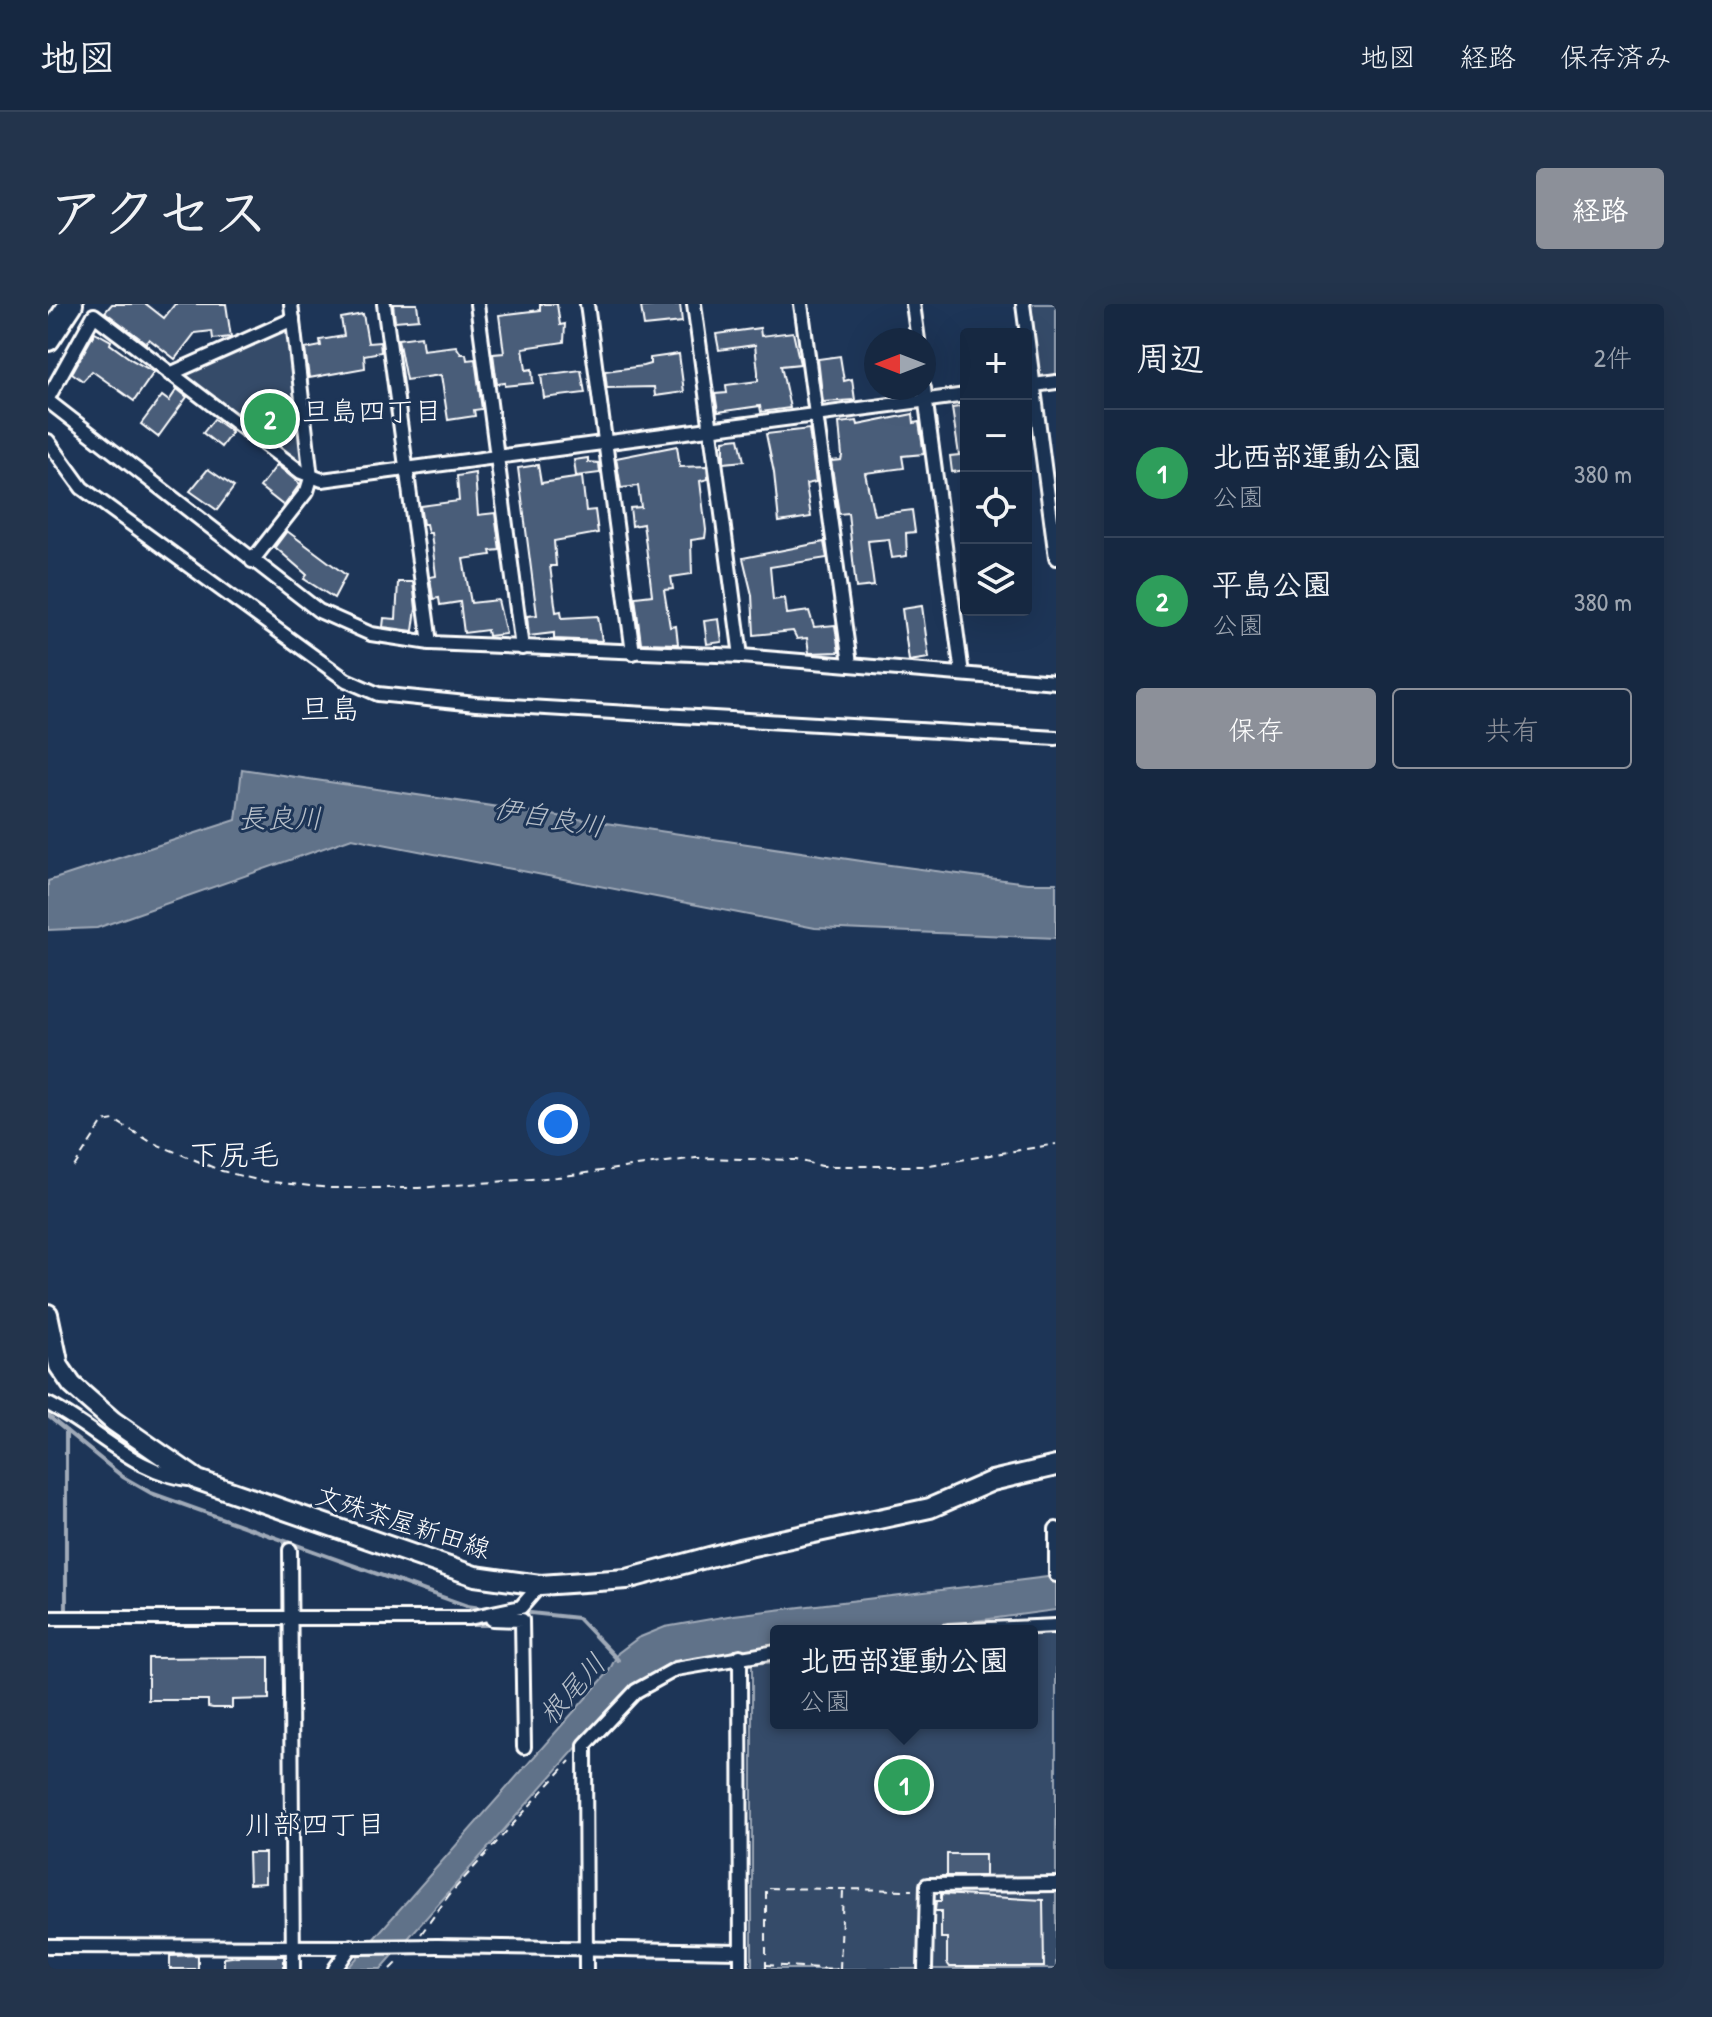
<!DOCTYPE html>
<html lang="ja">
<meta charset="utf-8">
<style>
body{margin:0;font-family:"Patrick Hand","Klee One",sans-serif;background:#23344c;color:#f1f3f6}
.controls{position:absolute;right:24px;top:24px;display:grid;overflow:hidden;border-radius:8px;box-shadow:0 8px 32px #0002}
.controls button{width:72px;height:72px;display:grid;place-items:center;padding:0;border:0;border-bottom:2px solid #35445a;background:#162841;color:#f1f3f6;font:40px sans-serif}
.compass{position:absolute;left:816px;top:24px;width:72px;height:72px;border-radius:50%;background:#162841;box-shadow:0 8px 32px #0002;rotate:270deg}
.you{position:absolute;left:510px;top:820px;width:28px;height:28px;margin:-20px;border:6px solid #fff;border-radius:50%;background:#1a73e8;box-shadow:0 0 0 12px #1a73e833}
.badge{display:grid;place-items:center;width:52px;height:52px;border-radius:50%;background:#8c9099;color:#fff;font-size:26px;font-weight:700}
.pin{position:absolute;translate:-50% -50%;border:4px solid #fff;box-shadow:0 2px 8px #0006}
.popup{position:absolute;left:722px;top:1321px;width:268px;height:104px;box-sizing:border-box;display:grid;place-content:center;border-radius:8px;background:#162841;filter:drop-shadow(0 2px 6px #0005);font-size:26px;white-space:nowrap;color:#9ea6b1}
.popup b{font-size:30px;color:#f1f3f6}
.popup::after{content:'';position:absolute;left:50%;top:100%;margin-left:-16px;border:16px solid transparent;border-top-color:#162841}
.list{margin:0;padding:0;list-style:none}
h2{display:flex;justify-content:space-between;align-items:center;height:104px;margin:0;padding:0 32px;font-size:34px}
h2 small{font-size:26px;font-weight:400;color:#9ea6b1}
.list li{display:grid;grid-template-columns:52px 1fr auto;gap:24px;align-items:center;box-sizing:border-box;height:128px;padding:0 32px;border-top:2px solid #35445a}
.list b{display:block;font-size:30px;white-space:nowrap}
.list p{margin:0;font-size:26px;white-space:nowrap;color:#9ea6b1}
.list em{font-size:26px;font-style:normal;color:#9ea6b1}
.actions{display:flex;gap:16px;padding:24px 32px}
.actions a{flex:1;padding:18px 0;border:2px solid #8c9099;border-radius:8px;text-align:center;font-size:28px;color:#8c9099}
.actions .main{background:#8c9099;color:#fff}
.icon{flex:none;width:44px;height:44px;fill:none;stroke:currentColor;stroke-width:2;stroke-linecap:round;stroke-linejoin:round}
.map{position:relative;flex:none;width:1008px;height:1665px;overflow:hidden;border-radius:8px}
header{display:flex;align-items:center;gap:48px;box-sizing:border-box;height:112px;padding:0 40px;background:#162841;border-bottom:2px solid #35445a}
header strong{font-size:38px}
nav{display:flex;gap:44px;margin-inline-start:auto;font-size:28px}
.intro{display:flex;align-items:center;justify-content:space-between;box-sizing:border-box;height:192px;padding:0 48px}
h1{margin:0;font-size:56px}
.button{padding:20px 36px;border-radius:8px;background:#8c9099;color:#fff;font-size:28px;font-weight:700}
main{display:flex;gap:48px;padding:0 48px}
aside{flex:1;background:#162841;border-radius:8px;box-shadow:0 8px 32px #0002}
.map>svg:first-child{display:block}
</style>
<header>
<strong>地図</strong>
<nav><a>地図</a><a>経路</a><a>保存済み</a></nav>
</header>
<div class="intro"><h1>アクセス</h1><a class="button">経路</a></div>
<main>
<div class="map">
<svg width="1008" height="1665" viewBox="0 0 1008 1665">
<rect width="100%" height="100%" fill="#1d3557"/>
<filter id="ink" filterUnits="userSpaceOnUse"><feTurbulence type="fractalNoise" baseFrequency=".0125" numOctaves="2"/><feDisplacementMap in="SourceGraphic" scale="16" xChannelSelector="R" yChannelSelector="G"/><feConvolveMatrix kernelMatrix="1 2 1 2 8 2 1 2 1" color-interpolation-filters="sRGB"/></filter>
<g filter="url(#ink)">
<g fill="#364b69" stroke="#9aa5b4" stroke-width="2">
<polygon points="980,0 1008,0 1008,72 995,74 989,70"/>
<polygon points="235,27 241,29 257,158 252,161 137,73 138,67"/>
<polygon points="1008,1328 1008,1665 704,1665 704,1360 728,1358 728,1419 984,1419 984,1330"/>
</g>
<g fill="#617289" stroke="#a0aab8" stroke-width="2">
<polygon points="194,465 827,559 979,579 1008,579 1008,634 767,624 304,534 49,624 0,626 0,577 188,516"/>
<polygon points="1008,1272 1008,1306 852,1327 728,1327 728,1344 625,1357 582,1383 333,1665 299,1665 560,1369 570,1349 590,1334 617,1323 686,1311"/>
</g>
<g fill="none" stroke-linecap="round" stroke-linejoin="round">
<g stroke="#a0aab8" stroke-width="4">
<polyline points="0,1112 75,1173 103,1189 419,1302 440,1305"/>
<polyline points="473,1308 530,1314 570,1356"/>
<polyline points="18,1312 18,1127"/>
<polyline points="236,1312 236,1238"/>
<polyline points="0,1321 440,1321 443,1316"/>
</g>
</g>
<g fill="#4a5d79" stroke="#fff" stroke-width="2">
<polygon points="64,0 98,0 116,14 127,0 178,0 183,33 165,35 164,27 147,29 127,55 101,35 98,39 57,8"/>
<polygon points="345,0 369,0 371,15 347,17"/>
<polygon points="492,0 509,0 512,21 517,20 516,38 475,44 478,66 484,65 485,79 457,82 457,79 449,80 445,50 456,49 451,11 492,6"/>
<polygon points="632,0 634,18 596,22 593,3"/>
<polygon points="315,10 320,39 332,38 333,48 316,51 317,64 261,74 257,45 273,42 272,36 296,32 293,14"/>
<polygon points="712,24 713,32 745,28 752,60 733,62 742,104 713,108 712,102 670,108 667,90 679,89 678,81 710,77 710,68 707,41 671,46 668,30"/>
<polygon points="47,28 63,37 62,40 84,56 106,68 86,97 44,67 35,77 24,69"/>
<polygon points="373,32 375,46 408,42 413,50 418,50 419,56 427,55 434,105 426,106 427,112 400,116 393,71 358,76 350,35"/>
<polygon points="631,50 636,88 607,92 606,83 559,84 557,67 595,62 602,60 602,54"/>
<polygon points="792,52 796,77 804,75 807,96 775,98 770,55"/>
<polygon points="533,66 537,89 496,94 493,71"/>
<polygon points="129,85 139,93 110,133 93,120 114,92 121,97"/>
<polygon points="918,102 918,166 904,168 902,152 911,151 904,104"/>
<polygon points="865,110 866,119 871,118 876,150 854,152 856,164 817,169 826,211 864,206 867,228 858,229 859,252 844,254 841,235 820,237 826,282 808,284 800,209 791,210 783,157 793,156 794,152 791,119 809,117 810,121"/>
<polygon points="166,115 184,128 173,143 155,129"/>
<polygon points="761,125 768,178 758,180 763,213 731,218 726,169 718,130"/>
<polygon points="691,134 696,157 676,159 676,136"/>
<polygon points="629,142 632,163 659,162 660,175 652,177 658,226 657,234 643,236 644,270 623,273 625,285 616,286 622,323 628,322 630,340 593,339 587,293 604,291 597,234 595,220 584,222 583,212 582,204 593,203 590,182 573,184 568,154"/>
<polygon points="540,154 540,158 551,159 552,169 528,172 526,156"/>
<polygon points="229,161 252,180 236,202 212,183"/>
<polygon points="490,161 493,179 534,173 538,207 547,206 550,229 506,237 508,262 502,262 508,308 513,307 514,314 550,312 554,337 506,335 506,329 481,332 479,312 489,311 470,164"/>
<polygon points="160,165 186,183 169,206 142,187"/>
<polygon points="427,169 430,211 447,209 452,246 442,247 443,251 415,255 423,299 450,296 458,330 440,332 439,326 416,329 412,298 392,301 391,294 385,295 382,273 388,272 383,229 380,229 378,220 375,220 372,202 411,197 409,172"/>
<polygon points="239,227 298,271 286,294 256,275 259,271 227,243"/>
<polygon points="776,238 779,254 722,263 725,296 737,294 739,310 761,307 766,323 787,321 791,348 761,349 759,334 749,335 745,327 706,331 704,291 695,254"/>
<polygon points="350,278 365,278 368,305 365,327 335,323 336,314 348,315"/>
<polygon points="874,302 881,354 861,357 854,305"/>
<polygon points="671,315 674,338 659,340 656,317"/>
<polygon points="221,1353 221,1395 184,1396 184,1404 165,1404 160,1403 160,1396 100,1396 100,1354"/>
<polygon points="200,1549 217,1549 217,1579 201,1580"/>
<polygon points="899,1550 937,1550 937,1572 893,1572 899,1572"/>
<polygon points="893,1590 995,1596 996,1663 902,1663 899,1659 899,1634 893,1634 893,1607 887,1607 888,1597 893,1597"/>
<polygon points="150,1651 150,1665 122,1665 122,1652"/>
<polygon points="192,1652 236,1652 236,1665 176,1665 176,1654"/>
</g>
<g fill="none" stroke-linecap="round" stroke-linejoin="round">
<defs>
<g id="street">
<polyline points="336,0 382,339"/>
<polyline points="429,0 474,344"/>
<polyline points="539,0 585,349"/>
<polyline points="646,0 693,352"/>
<polyline points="753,0 802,360"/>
<polyline points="865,0 870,36"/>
<polyline points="975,0 1008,254"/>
<polyline points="122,70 245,15"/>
<polyline points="979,82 1008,78"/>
<polyline points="876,84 914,370"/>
<polyline points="0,94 46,11 253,168 274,176 918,91"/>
<polyline points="0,97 271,307 323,330 382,339 693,352 1008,378"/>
<polyline points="0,137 34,184 298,376 330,390 428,400 1008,434"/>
<polyline points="204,257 259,187 263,174 243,0"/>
<path d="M0 1100C50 1125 88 1171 147 1176"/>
<polyline points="1008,1225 1008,1271"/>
<polyline points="242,1246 245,1665"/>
<polyline points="0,1314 421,1314 473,1303 492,1281"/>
<polyline points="444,1315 474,1316 476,1443"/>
<polyline points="900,1327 1008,1322"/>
<polyline points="692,1352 693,1665"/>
<polyline points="0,1642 311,1643"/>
<polyline points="389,1642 692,1647"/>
<polyline points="287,1665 303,1642"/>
<polyline points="538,1665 537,1441 588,1387 628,1365 728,1348"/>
<polyline points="877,1665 879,1581 1008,1580"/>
</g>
<polyline id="secondary" points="0,1010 11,1062 24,1081 65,1117 150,1176 427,1272 492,1281 579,1275 691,1245 882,1204 944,1177 1008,1162"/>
<polyline id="highway" points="0,35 23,0"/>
</defs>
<use href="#street" stroke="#fff" stroke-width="18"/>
<use href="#secondary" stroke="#fff" stroke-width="24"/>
<use href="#highway" stroke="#fff" stroke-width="28"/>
<g stroke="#fff" stroke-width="2" stroke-dasharray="8 6" stroke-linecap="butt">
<polyline points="26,863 55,818 66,816 103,838 174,867 213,877 283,884 370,884 509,873 648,854 748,856 774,862 876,862 1008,840"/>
<polyline points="373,1630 401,1591 522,1457"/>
<polyline points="718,1661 789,1665"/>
<polyline points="343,1665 351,1657"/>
<polyline points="718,1665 718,1584 864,1586"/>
<polyline points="792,1665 795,1586"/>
</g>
<use href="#street" stroke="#1d3557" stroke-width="12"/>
<use href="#secondary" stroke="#1d3557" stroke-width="18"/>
<use href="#highway" stroke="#1d3557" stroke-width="22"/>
<defs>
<polyline id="street-bridge" points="311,1643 389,1642"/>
</defs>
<use href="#street-bridge" stroke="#fff" stroke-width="18" stroke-linecap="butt"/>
<use href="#street-bridge" stroke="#1d3557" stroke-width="12"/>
</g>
</g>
<g text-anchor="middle" stroke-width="6" stroke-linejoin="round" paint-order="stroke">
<g font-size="26" fill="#fff" stroke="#1d3557">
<text transform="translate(355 1218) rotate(18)" y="9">文殊茶屋新田線</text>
</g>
<g font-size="28" fill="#fff" stroke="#1d3557">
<text x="324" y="117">旦島四丁目</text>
<text x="267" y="1530">川部四丁目</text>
</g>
<g font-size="28" font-style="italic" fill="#b8c0ca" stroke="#1d3557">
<text transform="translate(501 513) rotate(10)" y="10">伊自良川</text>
<text x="232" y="524">長良川</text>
<text transform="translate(524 1385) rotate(-48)" y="10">根尾川</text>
</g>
<g font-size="30" fill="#fff" stroke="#1d3557">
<text x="282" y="415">旦島</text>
<text x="186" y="861">下尻毛</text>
</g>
</g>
</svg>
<div class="controls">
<button>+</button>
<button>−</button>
<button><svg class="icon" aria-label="locate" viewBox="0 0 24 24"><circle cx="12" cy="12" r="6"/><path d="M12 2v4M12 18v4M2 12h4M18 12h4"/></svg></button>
<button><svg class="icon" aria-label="layers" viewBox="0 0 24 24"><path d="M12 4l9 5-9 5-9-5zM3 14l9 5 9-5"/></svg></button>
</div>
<svg class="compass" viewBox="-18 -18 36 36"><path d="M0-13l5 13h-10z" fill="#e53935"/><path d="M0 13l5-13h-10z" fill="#9ea6b1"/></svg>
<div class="you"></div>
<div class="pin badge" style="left:856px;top:1481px;background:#2e9e5b">1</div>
<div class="popup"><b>北西部運動公園</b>公園</div>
<div class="pin badge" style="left:222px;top:115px;background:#2e9e5b">2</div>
</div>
<aside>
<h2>周辺<small>2件</small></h2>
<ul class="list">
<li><span class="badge" style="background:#2e9e5b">1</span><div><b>北西部運動公園</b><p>公園</p></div><em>380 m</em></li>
<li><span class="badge" style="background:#2e9e5b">2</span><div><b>平島公園</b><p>公園</p></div><em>380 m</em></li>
</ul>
<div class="actions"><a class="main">保存</a><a>共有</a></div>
</aside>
</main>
